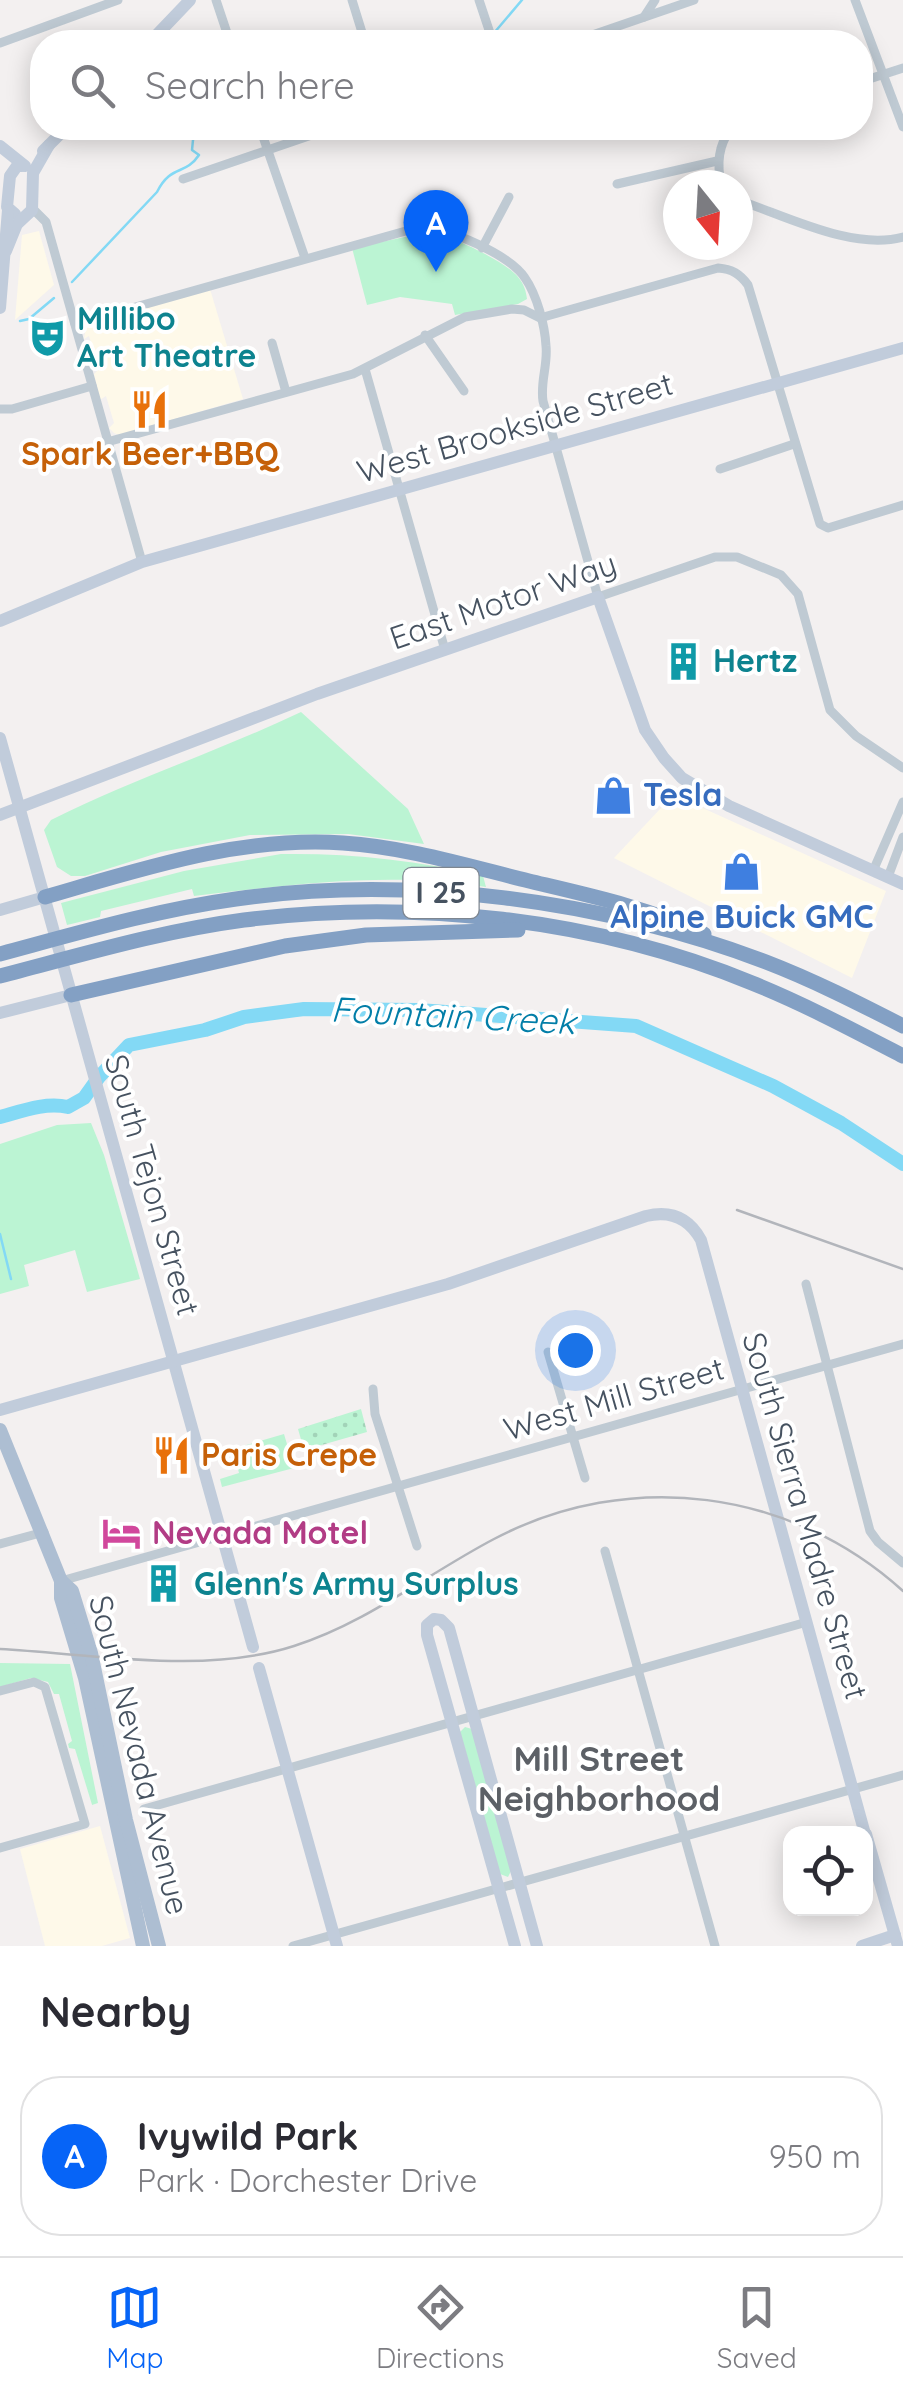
<!DOCTYPE html>
<meta charset="utf-8">
<style>
body{margin:0;font-family:Quicksand,sans-serif;background:#f7f7f7;color:#2b2b33}
.controls{position:absolute;right:30px;bottom:30px;display:grid;overflow:hidden;border-radius:20px;box-shadow:0 5px 25px #0003}
.controls button{width:90px;height:90px;display:grid;place-items:center;padding:0;border:0;border-bottom:2px solid #e1e1e2;background:#fff;color:#2b2b33;font:50px sans-serif}
.compass{position:absolute;left:663px;top:170px;width:90px;height:90px;border-radius:50%;background:#fff;box-shadow:0 5px 25px #0003;rotate:162deg}
.you{position:absolute;left:575px;top:1350px;width:35px;height:35px;margin:-25px;border:8px solid #fff;border-radius:50%;background:#1a73e8;box-shadow:0 0 0 15px #1a73e833}
.badge{display:grid;place-items:center;width:65px;height:65px;border-radius:50%;background:#0664f7;color:#fff;font-size:32px;font-weight:700}
.pin{position:absolute;translate:-50% -82px;filter:drop-shadow(0 2px 5px #0008)}
.pin::after{content:'';position:absolute;top:52px;width:35px;height:30px;background:inherit;clip-path:polygon(0 0,100% 0,50% 100%)}
.list{margin:0;padding:0;list-style:none}
h2{display:flex;justify-content:space-between;align-items:center;height:130px;margin:0;padding:0 40px;font-size:42px}
h2 small{font-size:32px;font-weight:400;color:#7c7c81}
.list li{display:grid;grid-template-columns:65px 1fr auto;gap:30px;align-items:center;box-sizing:border-box;height:160px;margin:0 20px 20px;padding:0 20px;border:2px solid #e1e1e2;border-radius:40px}
.list b{display:block;font-size:38px;white-space:nowrap}
.list p{margin:0;font-size:32px;white-space:nowrap;color:#7c7c81}
.list em{font-size:32px;font-style:normal;color:#7c7c81}
.icon{flex:none;width:55px;height:55px;fill:none;stroke:currentColor;stroke-width:2;stroke-linecap:round;stroke-linejoin:round}
.map{position:relative;flex:none;width:903px;height:1946px;overflow:hidden}
.search{position:absolute;background:#fff;box-shadow:0 5px 25px #0003;left:30px;right:30px;top:30px;height:110px;display:flex;align-items:center;gap:25px;box-sizing:border-box;padding:0 35px;border-radius:40px;color:#7c7c81;font-size:38px}
.sheet{height:310px;background:#fff}
nav{display:flex;justify-content:space-around;align-items:center;box-sizing:border-box;height:140px;border-top:2px solid #e1e1e2;background:#fff;font-size:28px;color:#7c7c81}
nav a{display:grid;justify-items:center;gap:5px}
nav .on{color:#0664f7}
.map>svg:first-child{display:block}
</style>
<div class="map">
<svg width="903" height="1946" viewBox="0 0 903 1946">
<defs>
<pattern id="garden-dots" width="8" height="8" patternUnits="userSpaceOnUse" patternTransform="scale(2.5)"><rect width="8" height="8" fill="#bbf4d3"/><path d="M2 2h.1M6 6h.1" fill="none" stroke="#a2d3b8" stroke-width="1.8" stroke-linecap="round"/></pattern>
</defs>
<rect width="100%" height="100%" fill="#f3f0f0"/>
<g fill="#fef9e9">
<polygon points="39,231 54,285 15,320 22,235"/>
<polygon points="210,289 243,399 119,435 114,433 109,428 114,423 106,396 100,400 94,374 99,369 89,336 84,339 86,326"/>
<polygon points="677,791 696,805 886,891 852,978 614,858"/>
<polygon points="100,1826 130,1938 102,1946 45,1946 20,1849"/>
</g>
<g fill="#bbf4d3">
<path d="M429 232C450 235 505 261 518 277 524 284 526 291 527 299L518 304 455 315 452 304 400 297 367 305 352 248Z"/>
<path d="M301 712 408 809 424 844 348 834 250 835 161 852 85 876H71L57 867 44 830 51 820C133 779 219 751 301 712Z"/>
<path d="M281 854C350 853 416 860 483 876L486 887C391 871 289 885 194 896L192 889 101 911 100 917 67 925 61 903 184 871Z"/>
<polygon points="91,1123 104,1155 140,1279 87,1292 75,1250 24,1265 29,1286 0,1294 0,1144 57,1125"/>
<polygon points="284,1434 294,1468 222,1487 220,1479 239,1473 233,1449"/>
<polygon points="0,1663 70,1664 98,1803 92,1805 93,1808 75,1749 69,1748 68,1744 72,1741 59,1694 54,1694 48,1682 31,1678 0,1687"/>
<polygon points="465,1727 472,1729 511,1871 508,1877 500,1874 460,1732"/>
</g>
<polygon fill="url(#garden-dots)" points="361,1409 367,1432 304,1450 298,1429"/>
<g fill="none" stroke-linecap="round" stroke-linejoin="round">
<g stroke="#83d9f5" stroke-width="2.5">
<polyline points="494,33 522,0"/>
<path d="M72 282 157 192C171 164 185 176 199 155L192 150 193 140 201 128"/>
<polyline points="20,321 29,319 54,298"/>
<polyline points="0,1234 11,1279"/>
</g>
<path stroke="#83d9f5" stroke-width="14" d="M0 1117C22 1111 45 1102 68 1107L84 1098 99 1077 129 1045 205 1030 244 1017 304 1009 419 1010 636 1026 773 1086 841 1123 903 1164"/>
<g stroke="#bfcad3" stroke-width="9">
<polyline points="216,0 230,42"/>
<polyline points="352,0 365,42"/>
<polyline points="479,0 493,42"/>
<polyline points="855,0 903,127"/>
<polyline points="644,17 655,0"/>
<polyline points="572,42 694,0"/>
<polyline points="0,43 118,0"/>
<polyline points="860,82 903,68"/>
<polyline points="260,128 305,258"/>
<polyline points="183,179 332,128"/>
<polyline points="617,184 717,161"/>
<path d="M721 185C717 163 718 146 731 128"/>
<path d="M738 200C786 216 853 251 903 237"/>
<polyline points="32,208 46,222 142,562"/>
<polyline points="482,248 509,197"/>
<path d="M75 324 420 227C447 227 510 255 525 278 537 295 545 326 546 346 548 365 540 382 543 401L598 597 715 557H737L781 575 798 594 830 710 856 736 903 768"/>
<polyline points="425,335 464,391"/>
<polyline points="272,343 286,392"/>
<polyline points="365,369 445,650"/>
<polyline points="0,409 12,409 92,386"/>
<path d="M107 442 353 374 465 317 512 309 524 310 540 318 718 268C732 269 740 274 748 285L820 524 828 528 903 505"/>
<polyline points="720,469 794,444"/>
<polyline points="873,871 903,802"/>
<polyline points="888,877 903,837"/>
<polyline points="806,1284 870,1531 878,1542 903,1563"/>
<polyline points="548,1352 585,1478"/>
<polyline points="373,1389 375,1414 417,1546"/>
<polyline points="0,1544 44,1532"/>
<polyline points="605,1551 715,1946"/>
<polyline points="61,1581 903,1344"/>
<polyline points="0,1691 34,1682 45,1687 85,1824 0,1848"/>
<polyline points="144,1809 807,1622"/>
<polyline points="293,1946 903,1775"/>
</g>
<g stroke="#c1ccdb" stroke-width="12">
<polyline points="150,42 190,0"/>
<polyline points="0,146 25,166"/>
<polyline points="43,151 66,128"/>
<polyline points="15,214 7,207 10,176 17,166 22,166"/>
<polyline points="6,251 17,224 32,210 33,173 49,145"/>
<polyline points="0,308 8,210"/>
<polyline points="0,621 142,562 903,348"/>
<polyline points="0,738 253,1647"/>
<polyline points="0,815 317,694 598,597 645,730 664,758 682,778 729,806 903,884"/>
<polyline points="0,910 45,897"/>
<polyline points="0,1013 71,995"/>
<path d="M0 1410 448 1284 646 1216C671 1210 689 1218 701 1240L865 1834"/>
<polyline points="259,1668 337,1946"/>
<polyline points="866,1834 898,1946"/>
<polyline points="515,1946 427,1635 427,1625 434,1619 441,1620 449,1628 537,1946"/>
<polyline points="862,1946 895,1935"/>
</g>
<g stroke="#adbed2" stroke-width="14">
<polyline points="0,1430 61,1581 61,1598 85,1678 143,1946"/>
<polyline points="61,1581 72,1591 91,1653 126,1820 159,1946"/>
</g>
<g stroke="#83a0c4" stroke-width="15">
<path d="M45 897C142 869 240 836 343 843 406 847 468 866 529 881 588 895 649 908 704 934"/>
<path d="M0 954C78 933 156 910 236 899 409 874 603 900 766 962 813 980 858 1003 903 1026"/>
<path d="M0 976C81 955 161 931 244 920 414 899 594 918 752 983 804 1004 853 1030 903 1056"/>
<polyline points="71,995 285,946 366,935 518,930"/>
</g>
<g stroke="#b2b5bb" stroke-width="2.5">
<polyline points="737,1210 903,1269"/>
<path d="M0 1649C93 1654 204 1675 294 1646 367 1623 427 1574 494 1539 629 1468 791 1489 903 1591"/>
</g>
</g>
<defs>
<symbol id="theatre-bare" viewBox="-9 -9 18 18"><path d="M-5-5.5Q0-4 5-5.5V0Q5 5 0 6Q-5 5-5 0ZM-3.3-2.5H-1v1.5H-3.3ZM1-2.5H3.3v1.5H1ZM-2.8 1Q0 5.5 2.8 1Z" fill="#0f9aa8" stroke="#fff" stroke-width="2.5" paint-order="stroke"/></symbol>
<symbol id="restaurant-bare" viewBox="-9 -9 18 18"><path d="M-5-6h1v4h1v-4h1v4h1v-4h1v5L-1.5 .5V6h-2V.5L-5-1ZM5-6V6H3V1.5H1.5Q1.5-4 5-6Z" fill="#e8710a" stroke="#fff" stroke-width="2.5" paint-order="stroke"/></symbol>
<symbol id="building-bare" viewBox="-9 -9 18 18"><path d="M-4-6H4V6H1V3H-1V6H-4ZM-2.5-4.3h1.7v1.8h-1.7ZM.8-4.3h1.7v1.8H.8ZM-2.5-1h1.7V.8h-1.7ZM.8-1h1.7V.8H.8Z" fill="#0f9aa8" stroke="#fff" stroke-width="2.5" paint-order="stroke"/></symbol>
<symbol id="shop-bare" viewBox="-9 -9 18 18"><path d="M-5-2.5h2.3a2.7 3.5 0 0 1 5.4 0H5L5.5 6h-11ZM-1.5-2.5h3a1.5 2.3 0 0 0-3 0Z" fill="#3f7fe0" stroke="#fff" stroke-width="2.5" paint-order="stroke"/></symbol>
<symbol id="hotel-bare" viewBox="-9 -9 18 18"><path d="M-6-4.5h1.5V1H6V5H4.5V3h-9V5H-6ZM-4 0a1.8 1.8 0 1 1 3.6 0ZM.5 0V-2.5h3Q6-2.5 6 0Z" fill="#d1479c" stroke="#fff" stroke-width="2.5" paint-order="stroke"/></symbol>
</defs>
<g fill-rule="evenodd">
<use href="#theatre-bare" x="20" y="310" width="55" height="55"/>
<use href="#restaurant-bare" x="122" y="382" width="55" height="55"/>
<use href="#building-bare" x="656" y="634" width="55" height="55"/>
<use href="#shop-bare" x="586" y="768" width="55" height="55"/>
<use href="#shop-bare" x="714" y="844" width="55" height="55"/>
<use href="#restaurant-bare" x="144" y="1428" width="55" height="55"/>
<use href="#hotel-bare" x="94" y="1506" width="55" height="55"/>
<use href="#building-bare" x="136" y="1556" width="55" height="55"/>
</g>
<g text-anchor="middle" stroke-width="8" stroke-linejoin="round" paint-order="stroke">
<rect fill="#fff" stroke="#7e8690" stroke-width="2.5" x="403.5" y="868" width="75" height="50" rx="8"/>
<g font-size="30" font-weight="bold" fill="#465260">
<text x="441" y="903">I 25</text>
</g>
<g font-size="32" font-weight="bold" fill="#0d838f" stroke="#fff" text-anchor="start">
<text x="77" y="330">Millibo<tspan x="77" dy="37">Art Theatre</tspan></text>
<text x="713" y="672">Hertz</text>
<text x="194" y="1595">Glenn's Army Surplus</text>
</g>
<g font-size="32" fill="#465260" stroke="#fff">
<text transform="translate(515 428) rotate(-16)" y="11">West Brookside Street</text>
<text transform="translate(503 601) rotate(-19)" y="11">East Motor Way</text>
<text transform="translate(152 1185) rotate(74)" y="11">South Tejon Street</text>
<text transform="translate(614 1399) rotate(-16)" y="11">West Mill Street</text>
<text transform="translate(805 1516) rotate(74)" y="11">South Sierra Madre Street</text>
<text transform="translate(139 1755) rotate(76)" y="11">South Nevada Avenue</text>
</g>
<g font-size="32" font-weight="bold" fill="#c56008" stroke="#fff">
<text x="150" y="465">Spark Beer+BBQ</text>
<text x="201" y="1466" text-anchor="start">Paris Crepe</text>
</g>
<g font-size="32" font-weight="bold" fill="#366cbe" stroke="#fff" text-anchor="start">
<text x="643" y="806">Tesla</text>
<text x="742" y="928" text-anchor="middle">Alpine Buick GMC</text>
</g>
<g font-size="32" font-weight="bold" fill="#b23c85" stroke="#fff" text-anchor="start">
<text x="152" y="1544">Nevada Motel</text>
</g>
<g font-size="35" font-style="italic" fill="#027ea8" stroke="#fff">
<text transform="translate(453 1016) rotate(3)" y="12">Fountain Creek</text>
</g>
<g font-size="35" font-weight="bold" fill="#5c6066" stroke="#fff">
<text x="599" y="1771">Mill Street<tspan x="599" dy="40">Neighborhood</tspan></text>
</g>
</g>
</svg>
<div class="controls">
<button><svg class="icon" aria-label="locate" viewBox="0 0 24 24"><circle cx="12" cy="12" r="6"/><path d="M12 2v4M12 18v4M2 12h4M18 12h4"/></svg></button>
</div>
<svg class="compass" viewBox="-18 -18 36 36"><path d="M0-13l5 13h-10z" fill="#e53935"/><path d="M0 13l5-13h-10z" fill="#7c7c81"/></svg>
<div class="you"></div>
<div class="pin badge" style="left:436px;top:272px">A</div>
<div class="search"><svg class="icon" aria-label="search" viewBox="0 0 24 24"><circle cx="10" cy="10" r="6"/><path d="M15 15l6 6"/></svg>Search here</div>
</div>
<section class="sheet">
<h2>Nearby<small></small></h2>
<ul class="list">
<li><span class="badge">A</span><div><b>Ivywild Park</b><p>Park · Dorchester Drive</p></div><em>950 m</em></li>
</ul>
</section>
<nav>
<a class="on"><svg class="icon" aria-label="map" viewBox="0 0 24 24"><path d="M3 6l6-2 6 2 6-2v14l-6 2-6-2-6 2zM9 4v14M15 6v14"/></svg>Map</a>
<a><svg class="icon" aria-label="directions" viewBox="0 0 24 24"><path d="M12 3l9 9-9 9-9-9zM9 14v-3h6M13 9l2 2-2 2"/></svg>Directions</a>
<a><svg class="icon" aria-label="saved" viewBox="0 0 24 24"><path d="M7 4h10v16l-5-4-5 4z"/></svg>Saved</a>
</nav>
